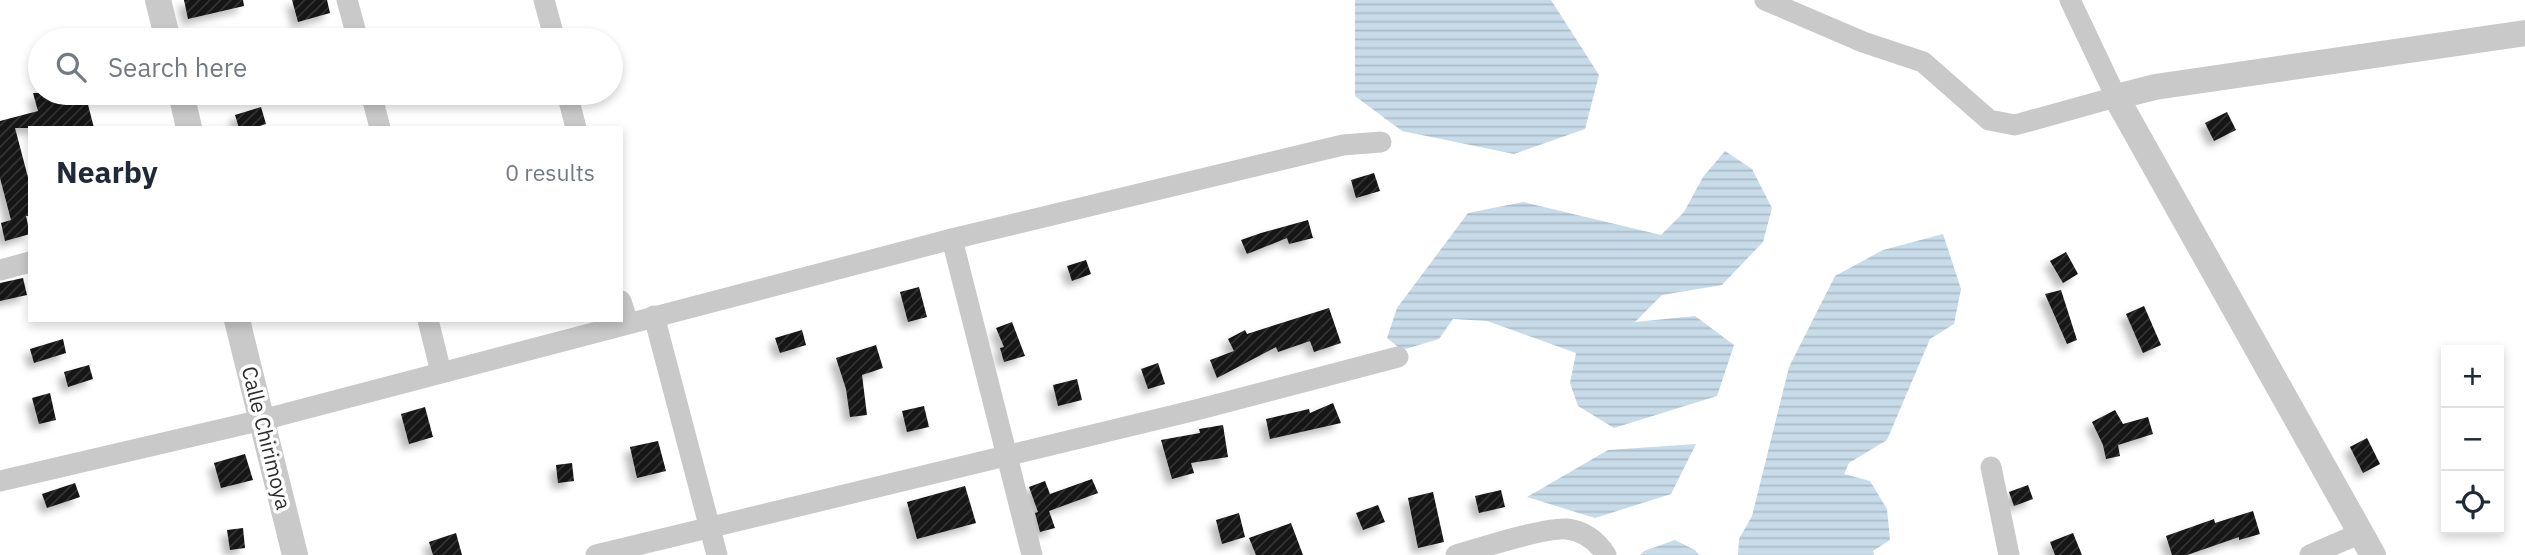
<!DOCTYPE html>
<meta charset="utf-8">
<style>
body{margin:0;font-family:"IBM Plex Sans",sans-serif;background:#f2f2f3;color:#1f2937}
.controls{position:absolute;right:21px;bottom:21px;display:grid;overflow:hidden;border-radius:0px;box-shadow:0 4px 10px #0003}
.controls button{width:63px;height:63px;display:grid;place-items:center;padding:0;border:0;border-bottom:2px solid #e0e1e3;background:#fff;color:#1f2937;font:35px sans-serif}
.list{margin:0;padding:0;list-style:none}
h2{display:flex;justify-content:space-between;align-items:center;height:91px;margin:0;padding:0 28px;font-size:30px}
h2 small{font-size:23px;font-weight:400;color:#747a83}
.icon{flex:none;width:38px;height:38px;fill:none;stroke:currentColor;stroke-width:2;stroke-linecap:round;stroke-linejoin:round}
.map{position:relative;flex:none;width:2525px;height:555px;overflow:hidden}
.search{position:absolute;background:#fff;box-shadow:0 4px 10px #0003;left:28px;top:28px;width:595px;height:77px;display:flex;align-items:center;gap:18px;box-sizing:border-box;padding:0 24px;border-radius:38px;color:#747a83;font-size:26px}
.panel{position:absolute;background:#fff;box-shadow:0 4px 10px #0003;left:28px;top:126px;width:595px;height:196px;border-radius:0px}
.map>svg:first-child{display:block}
</style>
<div class="map">
<svg width="2525" height="555" viewBox="0 0 2525 555">
<defs>
<pattern id="water-rules" width="6" height="5" patternUnits="userSpaceOnUse" patternTransform="scale(1.75)"><rect width="6" height="5" fill="#c7dbe8"/><path d="M0 2.5h6" fill="none" stroke="#abbcc7"/></pattern>
<pattern id="building-hatch" width="6" height="6" patternUnits="userSpaceOnUse" patternTransform="scale(1.75)"><rect width="6" height="6" fill="#131313"/><path d="M-1 1l2-2M0 6l6-6M5 7l2-2" fill="none" stroke="#363636"/></pattern>
<filter id="shadow"><feDropShadow dx="-6" dy="6" stdDeviation="3.5" flood-color="#0004"/></filter>
</defs>
<rect width="100%" height="100%" fill="#fff"/>
<g fill="url(#water-rules)">
<polygon points="1355,0 1551,0 1599,75 1585,129 1514,154 1402,131 1355,96"/>
<polygon points="1725,151 1752,169 1772,208 1763,242 1722,285 1662,295 1635,322 1695,316 1734,345 1717,396 1614,428 1578,406 1570,383 1576,353 1487,321 1453,319 1439,339 1402,350 1387,338 1397,308 1468,213 1523,202 1661,235 1684,212 1703,177"/>
<polygon points="1943,234 1961,289 1954,324 1930,339 1887,440 1849,463 1844,474 1870,481 1887,509 1890,540 1873,551 1874,555 1738,555 1739,539 1752,516 1789,367 1835,276 1883,250"/>
<polygon points="1696,444 1671,494 1595,518 1527,497 1608,450"/>
<polygon points="1675,540 1695,550 1699,555 1640,555 1644,551"/>
</g>
<g fill="url(#building-hatch)" filter="url(#shadow)">
<polygon points="184,0 243,0 244,6 188,19"/>
<polygon points="292,0 327,0 330,13 298,22"/>
<polygon points="33,93 85,93 94,128 15,128 30,185 30,216 26,216 30,234 5,241 1,223 11,220 0,178 0,121 38,111"/>
<polygon points="261,107 266,124 253,128 239,128 235,115"/>
<polygon points="2227,112 2236,130 2214,141 2205,123"/>
<polygon points="1374,173 1380,191 1356,198 1351,180"/>
<polygon points="1308,220 1313,238 1289,244 1287,238 1247,254 1241,240 1261,233"/>
<polygon points="2066,252 2078,274 2063,283 2050,261"/>
<polygon points="1086,260 1091,274 1072,281 1067,266"/>
<polygon points="23,278 27,295 0,301 0,283"/>
<polygon points="919,287 927,317 908,322 900,292"/>
<polygon points="2061,290 2077,340 2067,344 2045,294"/>
<polygon points="2144,306 2161,345 2143,353 2126,314"/>
<polygon points="1329,308 1341,343 1314,352 1310,341 1278,352 1276,347 1217,378 1210,360 1234,351 1228,339 1245,330 1247,334"/>
<polygon points="1012,322 1025,356 1004,362 1000,348 1004,347 996,328"/>
<polygon points="802,330 806,345 780,353 775,338"/>
<polygon points="63,339 66,353 34,363 30,349"/>
<polygon points="876,345 883,368 862,375 867,415 850,417 846,389 836,358"/>
<polygon points="1158,363 1165,384 1148,389 1141,369"/>
<polygon points="89,365 93,379 68,387 64,372"/>
<polygon points="1077,379 1082,400 1058,406 1053,385"/>
<polygon points="50,393 56,420 39,424 32,398"/>
<polygon points="1333,403 1341,423 1270,439 1266,419 1309,409 1310,413"/>
<polygon points="924,406 929,427 907,432 902,411"/>
<polygon points="425,407 433,437 409,444 401,414"/>
<polygon points="2115,410 2123,424 2148,417 2153,434 2118,445 2120,456 2106,459 2103,445 2092,422"/>
<polygon points="1223,425 1228,457 1191,463 1194,473 1172,479 1161,440 1200,433 1199,429"/>
<polygon points="2367,438 2380,464 2363,473 2350,447"/>
<polygon points="658,441 666,471 637,478 630,447"/>
<polygon points="245,454 253,480 221,488 214,463"/>
<polygon points="572,463 574,481 558,483 556,465"/>
<polygon points="1092,479 1098,493 1049,511 1055,528 1040,532 1035,513 1038,512 1029,487 1045,481 1050,494"/>
<polygon points="75,483 80,497 47,508 42,494"/>
<polygon points="2028,485 2033,499 2014,506 2009,492"/>
<polygon points="965,486 976,523 917,539 907,502"/>
<polygon points="1501,490 1505,507 1479,513 1475,496"/>
<polygon points="1433,492 1444,542 1418,548 1408,498"/>
<polygon points="1378,505 1385,522 1363,530 1356,513"/>
<polygon points="2253,511 2260,534 2239,540 2239,537 2187,555 2172,555 2166,536 2214,519 2215,523"/>
<polygon points="1239,513 1245,537 1222,544 1216,520"/>
<polygon points="1291,523 1303,555 1256,555 1249,538"/>
<polygon points="243,528 245,548 230,550 227,530"/>
<polygon points="456,533 462,555 433,555 429,542"/>
<polygon points="2073,533 2082,555 2055,555 2050,542"/>
</g>
<g fill="none" stroke-linecap="round" stroke-linejoin="round">
<g stroke="#c9c9c9" stroke-width="21">
<polyline points="347,0 358,40"/>
<polyline points="544,0 555,40"/>
<polyline points="1765,0 1863,42 1923,62 1989,120 2015,125 2116,97 2070,0"/>
<polyline points="371,93 380,128"/>
<polyline points="567,93 576,128"/>
<polyline points="952,239 1032,555"/>
<polyline points="0,270 30,262"/>
<polyline points="621,301 628,323"/>
<polyline points="654,316 717,555"/>
<polyline points="428,320 441,372"/>
<polyline points="1991,467 2009,555"/>
<polyline points="0,481 262,420 952,239 1343,145 1381,142"/>
<polyline points="596,555 1200,409 1398,357"/>
<path d="M1456 555C1481 548 1545 527 1567 529 1584 531 1597 541 1606 555"/>
<polyline points="2310,555 2361,533"/>
</g>
<g stroke="#c9c9c9" stroke-width="26">
<polyline points="158,0 168,40"/>
<polyline points="181,93 189,128"/>
<polyline points="237,320 295,555"/>
<polyline points="2373,555 2116,97 2155,87 2525,33"/>
</g>
</g>
<g text-anchor="middle" stroke-width="7" stroke-linejoin="round" paint-order="stroke">
<g font-size="21" fill="#2c2c2c" stroke="#fff">
<text transform="translate(266 438) rotate(76)" y="7">Calle Chirimoya</text>
</g>
</g>
</svg>
<div class="controls">
<button>+</button>
<button>−</button>
<button><svg class="icon" aria-label="locate" viewBox="0 0 24 24"><circle cx="12" cy="12" r="6"/><path d="M12 2v4M12 18v4M2 12h4M18 12h4"/></svg></button>
</div>
<div class="search"><svg class="icon" aria-label="search" viewBox="0 0 24 24"><circle cx="10" cy="10" r="6"/><path d="M15 15l6 6"/></svg>Search here</div>
<section class="panel">
<h2>Nearby<small>0 results</small></h2>
<ul class="list">
</ul>
</section>
</div>
